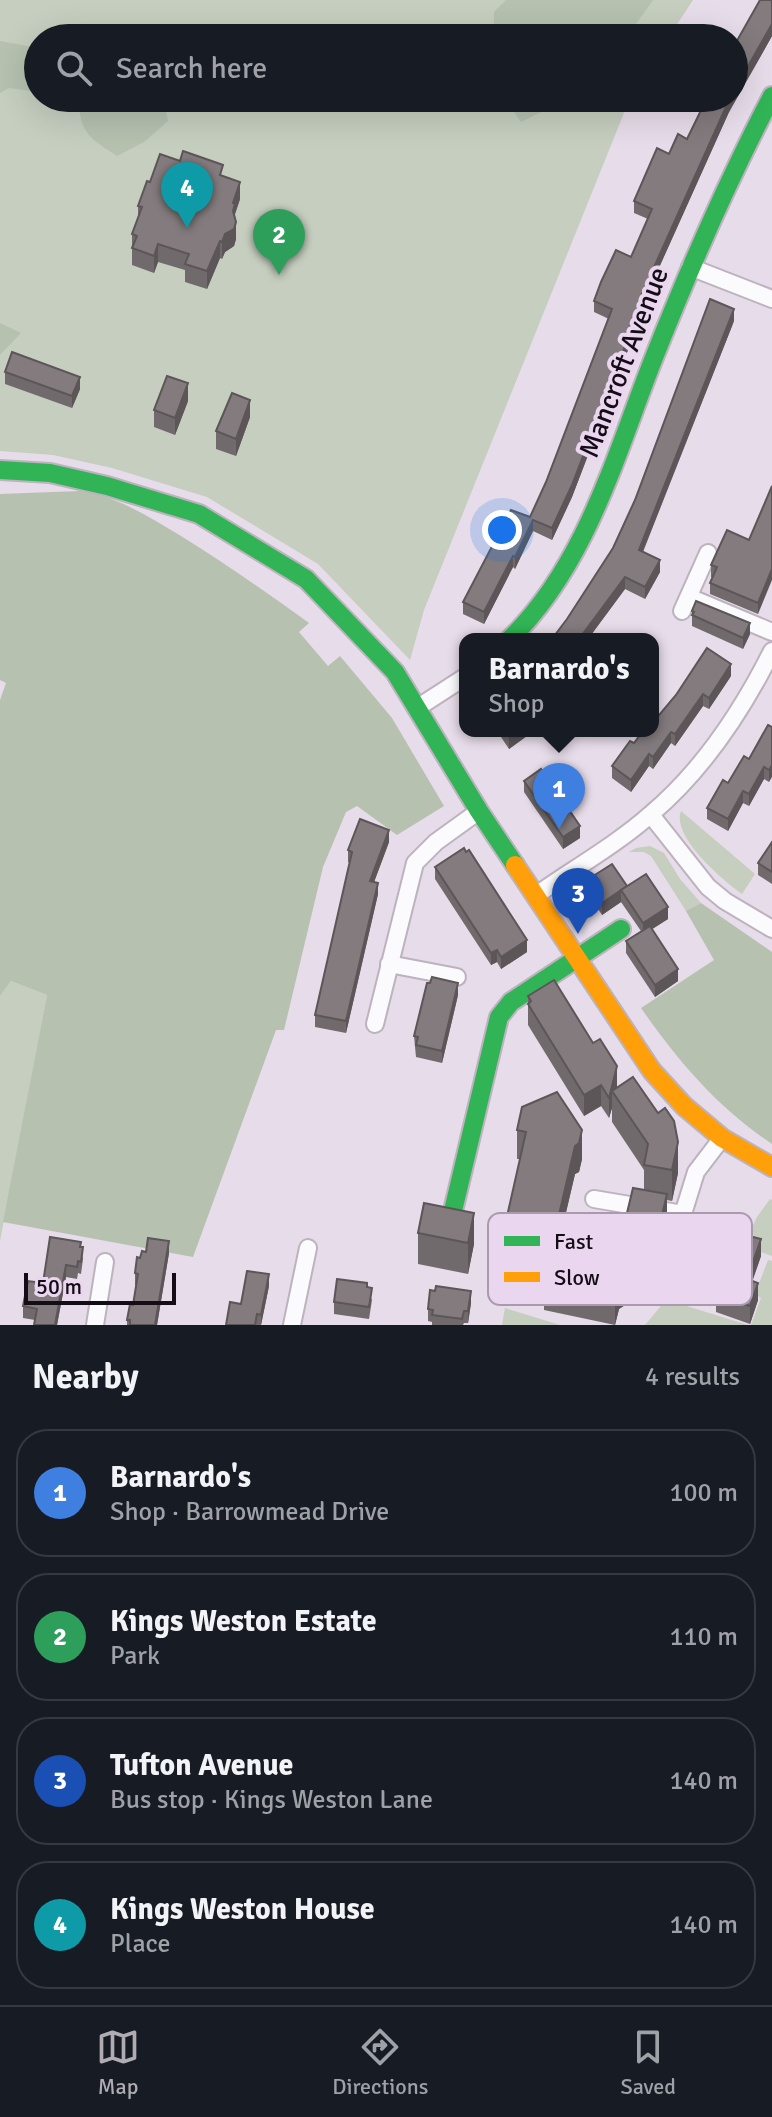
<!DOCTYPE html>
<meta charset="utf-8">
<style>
body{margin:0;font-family:Signika,sans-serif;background:#242831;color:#f1f3f6}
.scale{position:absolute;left:24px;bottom:20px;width:152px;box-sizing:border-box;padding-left:8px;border:4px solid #140d16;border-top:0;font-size:22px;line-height:28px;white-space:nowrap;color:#140d16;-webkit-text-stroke:6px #ebd6ef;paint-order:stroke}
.you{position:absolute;left:502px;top:530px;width:28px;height:28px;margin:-20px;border:6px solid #fff;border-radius:50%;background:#1a73e8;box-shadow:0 0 0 12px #1a73e833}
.badge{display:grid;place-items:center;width:52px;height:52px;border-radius:50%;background:#afacb2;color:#fff;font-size:26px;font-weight:700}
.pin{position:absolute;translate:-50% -66px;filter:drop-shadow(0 2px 4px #0008)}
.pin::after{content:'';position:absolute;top:42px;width:28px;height:24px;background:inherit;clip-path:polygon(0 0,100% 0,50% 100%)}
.popup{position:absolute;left:459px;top:633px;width:200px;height:104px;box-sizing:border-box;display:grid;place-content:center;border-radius:16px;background:#171b24;filter:drop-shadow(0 2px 6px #0005);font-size:26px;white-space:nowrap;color:#9ea1a6}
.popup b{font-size:30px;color:#f1f3f6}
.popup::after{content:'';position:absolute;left:50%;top:100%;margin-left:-16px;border:16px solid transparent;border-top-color:#171b24}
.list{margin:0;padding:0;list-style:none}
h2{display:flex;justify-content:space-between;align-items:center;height:104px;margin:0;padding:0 32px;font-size:34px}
h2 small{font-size:26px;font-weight:400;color:#9ea1a6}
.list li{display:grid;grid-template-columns:52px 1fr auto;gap:24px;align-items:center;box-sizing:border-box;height:128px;margin:0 16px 16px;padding:0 16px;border:2px solid #363941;border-radius:32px}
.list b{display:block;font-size:30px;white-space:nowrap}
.list p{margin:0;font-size:26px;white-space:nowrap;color:#9ea1a6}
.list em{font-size:26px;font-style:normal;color:#9ea1a6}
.icon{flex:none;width:44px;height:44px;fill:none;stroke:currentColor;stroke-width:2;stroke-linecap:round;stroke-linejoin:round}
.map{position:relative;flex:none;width:772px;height:1325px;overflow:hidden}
.search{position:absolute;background:#171b24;box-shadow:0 8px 32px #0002;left:24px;right:24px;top:24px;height:88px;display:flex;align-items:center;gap:20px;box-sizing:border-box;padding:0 28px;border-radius:44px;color:#9ea1a6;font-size:30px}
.sheet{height:680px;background:#171b24}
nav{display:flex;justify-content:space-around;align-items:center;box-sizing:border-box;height:112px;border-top:2px solid #363941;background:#171b24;font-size:22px;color:#9ea1a6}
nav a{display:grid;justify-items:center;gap:4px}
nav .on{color:#afacb2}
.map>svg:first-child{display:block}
</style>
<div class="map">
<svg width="772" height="1325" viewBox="0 0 772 1325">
<rect width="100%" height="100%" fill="#e7dce9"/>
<g fill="#c5cebf">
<polygon points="0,0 693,0 668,38 38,38 38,98 630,98 424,610 410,660 318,564 207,497 112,468 53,455 0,451"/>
<path d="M681 811 755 874 742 894C723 881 671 836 681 811Z"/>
<polygon points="650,846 664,853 680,879 701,903 686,911 651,856 644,852 629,852 636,848"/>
<polygon points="11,981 47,995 0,1241 0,996"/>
<polygon points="770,1199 772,1200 772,1256 743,1246 757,1217"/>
<polygon points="768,1260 772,1261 772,1325 751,1325 761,1298 755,1294"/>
<polygon points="670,1295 680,1304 748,1325 645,1325"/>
<polygon points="505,1308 560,1325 502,1325"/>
</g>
<g fill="#b6c1b0">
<polygon points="506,0 653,0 626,38 494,38 494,12"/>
<polygon points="0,41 38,48 38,92 9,88 0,93"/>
<path d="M60 98H164L168 121 144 142 117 156C93 140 81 135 79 105Z"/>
<polygon points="504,98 570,98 521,122"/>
<polygon points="0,323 21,333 0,355"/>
<path d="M80 491C117 496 149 517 181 536 225 563 267 593 309 623L299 632 328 666 340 656 392 718 444 806 397 835 357 806 346 812 323 867 284 1030H276L193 1257 3 1222 47 995 11 981 0 996V700L6 683 0 680V494Z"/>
<path d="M701 903 772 952V1144C717 1107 678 1061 641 1008L714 960 686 911Z"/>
</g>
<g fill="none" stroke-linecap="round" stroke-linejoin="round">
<defs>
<g id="street">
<polyline points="690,267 772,299"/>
<polyline points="689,597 772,632"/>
<polyline points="682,611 708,553"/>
<polyline points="417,708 465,677"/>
<polyline points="651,815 708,887 725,901 772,929"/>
<path d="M535 896C573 869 616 845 651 814 703 770 742 711 772 651"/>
<polyline points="389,964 457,977"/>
<polyline points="375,1024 415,863 436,842 479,811"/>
<polyline points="594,1199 683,1214 696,1172 722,1138"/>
<polyline points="95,1325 105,1262"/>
<polyline points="292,1325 308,1248"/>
</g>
<g id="fast">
<polyline points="0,470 50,473 107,486 199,514 306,579 395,672 479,811 515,865"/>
<path d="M510 639C587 564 616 453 655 355 690 267 728 180 772 96"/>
<polyline points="452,1215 499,1017 511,1002 621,929"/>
</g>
<polyline id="slow" points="515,865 652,1071 684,1106 722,1138 772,1167"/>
</defs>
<use href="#street" stroke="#bcb3be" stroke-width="20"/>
<use href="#fast" stroke="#bcb3be" stroke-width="22"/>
<use href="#slow" stroke="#bcb3be" stroke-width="22"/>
<use href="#street" stroke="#fbfafc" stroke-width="16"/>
<use href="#fast" stroke="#30b455" stroke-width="18"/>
<use href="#slow" stroke="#ff9f0a" stroke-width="18"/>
</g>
<g fill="#716a6c">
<polygon points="772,0 772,36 729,112 644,301 644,307 628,343 628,350 621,369 572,497 552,540 533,531 515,569 513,567 484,624 463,614 463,602 530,517 546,482 609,319 594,312 594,301 631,257 648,219 634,213 634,201 669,154 687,139"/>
<polygon points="180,161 223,176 240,199 235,214 236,239 234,246 225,252 222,259 220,258 207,289 185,282 185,270 158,262 154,273 132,265 132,234 138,218 138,206 150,182"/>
<polygon points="734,321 643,552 660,572 645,599 625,589 588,639 552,639 567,619 613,548"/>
<polygon points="5,372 80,389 72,408 5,384"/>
<polygon points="188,401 175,435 154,427 154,410"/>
<polygon points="250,417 236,456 216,449 216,431"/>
<polygon points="772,486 758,614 710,594 710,583 712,577 711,577 711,565 749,540"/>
<polygon points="692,611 750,634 743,649 692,626"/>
<polygon points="731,676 709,709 703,706 675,746 671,743 653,769 649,766 631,792 612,778 612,766 655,720"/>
<polygon points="772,727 769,782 764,779 749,806 743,803 728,831 707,819 707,808 749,759"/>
<polygon points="497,731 531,731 531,733 509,749"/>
<polygon points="524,781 580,838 563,849 524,792"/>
<polygon points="389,842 374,882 378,894 346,1033 315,1027 315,1015 350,863 348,862 348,850"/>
<polygon points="772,842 772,884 758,875 758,863"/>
<polygon points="435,867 527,952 501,969 497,962 491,965 435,879"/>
<polygon points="587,880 627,886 668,919 652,929 678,981 655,997 626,953 626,941 641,931 621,902 602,915 587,892"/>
<polygon points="458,995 442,1063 416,1057 414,1036"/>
<polygon points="528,996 617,1088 678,1173 672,1201 667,1200 667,1222 649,1299 639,1296 619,1309 615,1325 544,1310 544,1301 537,1300 537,1287 499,1280 499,1252 520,1159 517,1159 517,1130 522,1107 582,1159 579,1172 575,1174 557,1250 615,1263 644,1190 644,1170 612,1122 612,1108 609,1118 601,1106 584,1116 528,1025"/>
<polygon points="418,1233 474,1244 468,1274 418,1264"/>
<polygon points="81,1247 83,1259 81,1274 78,1273 77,1279 66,1277 57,1325 34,1325 35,1320 23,1318 23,1306"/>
<polygon points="703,1248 761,1256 752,1281 758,1300 750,1324 716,1312 716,1295 724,1272 703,1265"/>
<polygon points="169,1253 157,1325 127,1325 127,1320 133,1305 136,1285 135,1285 135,1273 140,1258"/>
<polygon points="269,1286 261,1325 226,1325 241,1304"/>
<polygon points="367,1288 372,1300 369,1319 334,1314 334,1302"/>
<polygon points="471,1303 468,1323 464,1323 463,1325 432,1325 432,1322 428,1321 428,1309"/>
</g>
<g fill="#5c5658">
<polygon points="772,24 772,36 729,112 644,301 644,307 628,343 628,350 621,369 572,497 552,540 552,528 642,294 730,98 734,98 734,91"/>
<polygon points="240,182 240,199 235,214 235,222 233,228 233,203"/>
<polygon points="236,222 236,239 234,246 225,252 222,259 222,242 225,234"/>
<polygon points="220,241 220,258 207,289 207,271"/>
<polygon points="158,244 158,262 154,273 154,256"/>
<polygon points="734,309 734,321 639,561 639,550"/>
<polygon points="80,377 80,389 72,408 72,396"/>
<polygon points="188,383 188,401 175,435 175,418"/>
<polygon points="250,400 250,417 236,456 236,439"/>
<polygon points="533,520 533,531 515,569 515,557"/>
<polygon points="513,556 513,567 484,624 484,612"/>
<polygon points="660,560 660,572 645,599 645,587"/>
<polygon points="772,569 772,580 758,614 758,603"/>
<polygon points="625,577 625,589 588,639 579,639"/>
<polygon points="750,623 750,634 743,649 743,638"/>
<polygon points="731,664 731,676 709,709 709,698"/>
<polygon points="703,694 703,706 675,746 675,734"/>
<polygon points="517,731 531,731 531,733 509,749 509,737"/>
<polygon points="671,732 671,743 653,769 653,757"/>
<polygon points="649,754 649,766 631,792 631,780"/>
<polygon points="772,765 772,777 769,782 769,770"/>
<polygon points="764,767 764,779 749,806 749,794"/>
<polygon points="743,791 743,803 728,831 728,819"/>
<polygon points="580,826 580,838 563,849 563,837"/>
<polygon points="389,830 389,842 370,893 370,881"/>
<polygon points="378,883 378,894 346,1033 346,1021"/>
<polygon points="621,890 621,902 602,915 602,903"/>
<polygon points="668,907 668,919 643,935 643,923"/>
<polygon points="527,940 527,952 501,969 501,957"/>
<polygon points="497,950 497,962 491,965 491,953"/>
<polygon points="678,969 678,981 655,997 655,985"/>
<polygon points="458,983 458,995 442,1063 442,1051"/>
<polygon points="617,1066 617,1087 615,1096 612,1091 612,1108 609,1118 609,1098"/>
<polygon points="601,1085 601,1106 584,1116 584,1095"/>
<polygon points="582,1130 582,1159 579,1172 575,1174 551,1277 551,1249 575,1146"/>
<polygon points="678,1142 678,1173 672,1201 672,1170"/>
<polygon points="667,1194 667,1222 649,1299 649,1270"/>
<polygon points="474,1213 474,1244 468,1274 468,1243"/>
<polygon points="761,1239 761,1256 747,1297 747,1279"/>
<polygon points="169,1241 169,1253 157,1325 155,1325"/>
<polygon points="66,1265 66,1277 57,1325 55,1325"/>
<polygon points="639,1268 639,1296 619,1309 615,1325 615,1297 619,1280"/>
<polygon points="269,1274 269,1286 261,1325 261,1315"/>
<polygon points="758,1283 758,1300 750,1324 750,1306"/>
<polygon points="471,1291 471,1303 468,1323 468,1311"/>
</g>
<g fill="#837b7d" stroke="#5c5658" stroke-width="2">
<polygon points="760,0 772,0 772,24 734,91 734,46"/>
<polygon points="707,98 730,98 642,294 644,295 625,338 628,338 621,357 572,485 552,528 533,520 515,557 513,556 484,612 463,602 511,510 530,517 546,482 612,309 594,301 601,282 616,250 631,257 652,209 634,201 657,148 669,154 678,134 687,139"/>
<polygon points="183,151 223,165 220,175 240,182 233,203 235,204 233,211 236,222 234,229 225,234 222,242 220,241 207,271 185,264 189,254 158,244 154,256 132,248 137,236 132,234 142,207 138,206 147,181 150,182 160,154 180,161"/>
<polygon points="710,299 734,309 639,550 660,560 645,587 625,577 579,639 552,639 567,619 613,548 635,500"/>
<polygon points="12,352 80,377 72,396 5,372"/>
<polygon points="167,376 188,383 175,418 154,410"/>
<polygon points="232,393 250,400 236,439 216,431"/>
<polygon points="772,486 772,569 758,603 710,583 717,567 711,565 727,530 749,540"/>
<polygon points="696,601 750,623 743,638 692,615 694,612 692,611"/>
<polygon points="707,648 731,664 709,698 703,694 675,734 671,732 653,757 649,754 631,780 612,766 630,741 634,743 643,731 653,731 653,719 655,720 676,695"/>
<polygon points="768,725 772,727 772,765 769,770 764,767 749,794 743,791 728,819 707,808 723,780 728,783 744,756 749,759"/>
<polygon points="505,731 517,731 509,737"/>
<polygon points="541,769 580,826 563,837 524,781"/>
<polygon points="360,819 389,830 370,881 378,883 346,1021 315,1015 352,852 348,850"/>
<polygon points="772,842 772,872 758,863"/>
<polygon points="464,848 466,852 469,850 527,940 501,957 497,950 491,953 435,867"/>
<polygon points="612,864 627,886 602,903 587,880"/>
<polygon points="646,874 668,907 643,923 621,890"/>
<polygon points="650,926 678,969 655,985 626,941"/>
<polygon points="432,977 458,983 442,1051 416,1045 418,1037 414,1036 427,983 430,983"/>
<polygon points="554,980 593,1043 600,1039 617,1066 609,1098 601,1085 584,1095 528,1004 531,1001 528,996"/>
<polygon points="633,1077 658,1113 665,1108 674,1121 678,1142 672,1170 644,1165 648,1144 612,1091"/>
<polygon points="557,1092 582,1130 579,1143 575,1146 551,1249 615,1263 633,1188 667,1194 649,1270 639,1268 619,1280 615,1297 544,1281 546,1273 537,1271 539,1259 499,1252 526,1132 517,1130 522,1107"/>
<polygon points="424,1203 474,1213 468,1243 418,1233"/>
<polygon points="716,1228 761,1239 747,1279 758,1283 750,1306 716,1295 729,1257 703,1248 708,1232 714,1234"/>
<polygon points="50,1237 81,1242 80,1247 83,1247 81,1262 78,1261 77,1267 66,1265 55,1325 34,1325 37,1309 23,1306 28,1281 43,1283"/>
<polygon points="148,1238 169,1241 155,1325 130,1325 130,1320 127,1320 130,1304 133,1305 138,1274 135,1273 137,1257 140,1258 142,1251 146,1252"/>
<polygon points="247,1271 269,1274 261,1315 257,1314 255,1325 226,1325 230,1302 241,1304"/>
<polygon points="337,1279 367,1283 367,1287 372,1288 369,1307 334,1302"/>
<polygon points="436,1286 471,1291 468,1311 464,1311 462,1319 432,1315 433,1310 428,1309 430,1290 435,1291"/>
</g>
<g text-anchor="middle" stroke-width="8" stroke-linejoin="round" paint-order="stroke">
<g font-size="28" fill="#140d16" stroke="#ebd6ef">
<text transform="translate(623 362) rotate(-69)" y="10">Mancroft Avenue</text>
</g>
</g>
<rect x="488" y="1213" width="264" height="92" rx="12" fill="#ebd6ef" stroke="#aa9aae" stroke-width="2"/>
<rect x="504" y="1236" width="36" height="10" fill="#30b455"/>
<rect x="504" y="1272" width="36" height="10" fill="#ff9f0a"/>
<g font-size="22" fill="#140d16">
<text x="554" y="1249">Fast</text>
<text x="554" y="1285">Slow</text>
</g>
</svg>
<div class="scale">50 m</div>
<div class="you"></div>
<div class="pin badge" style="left:559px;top:829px;background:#3f7fe0">1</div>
<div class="popup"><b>Barnardo's</b>Shop</div>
<div class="pin badge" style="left:279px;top:275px;background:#2e9e5b">2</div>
<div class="pin badge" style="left:578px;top:934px;background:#1a4fb4">3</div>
<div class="pin badge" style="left:187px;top:228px;background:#0f9aa8">4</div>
<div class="search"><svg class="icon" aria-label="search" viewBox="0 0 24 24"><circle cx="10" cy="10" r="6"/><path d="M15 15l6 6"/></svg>Search here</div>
</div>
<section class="sheet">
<h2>Nearby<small>4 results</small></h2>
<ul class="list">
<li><span class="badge" style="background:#3f7fe0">1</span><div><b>Barnardo's</b><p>Shop · Barrowmead Drive</p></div><em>100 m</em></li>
<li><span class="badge" style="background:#2e9e5b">2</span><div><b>Kings Weston Estate</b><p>Park</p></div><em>110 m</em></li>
<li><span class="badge" style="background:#1a4fb4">3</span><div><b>Tufton Avenue</b><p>Bus stop · Kings Weston Lane</p></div><em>140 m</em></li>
<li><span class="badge" style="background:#0f9aa8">4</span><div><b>Kings Weston House</b><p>Place</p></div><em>140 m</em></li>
</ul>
</section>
<nav>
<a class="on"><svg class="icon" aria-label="map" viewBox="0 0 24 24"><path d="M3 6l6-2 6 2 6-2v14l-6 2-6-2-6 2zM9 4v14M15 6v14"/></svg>Map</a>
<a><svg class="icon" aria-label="directions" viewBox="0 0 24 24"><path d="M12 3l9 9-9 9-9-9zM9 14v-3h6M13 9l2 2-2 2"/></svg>Directions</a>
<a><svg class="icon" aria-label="saved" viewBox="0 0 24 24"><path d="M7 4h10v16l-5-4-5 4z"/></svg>Saved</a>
</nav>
